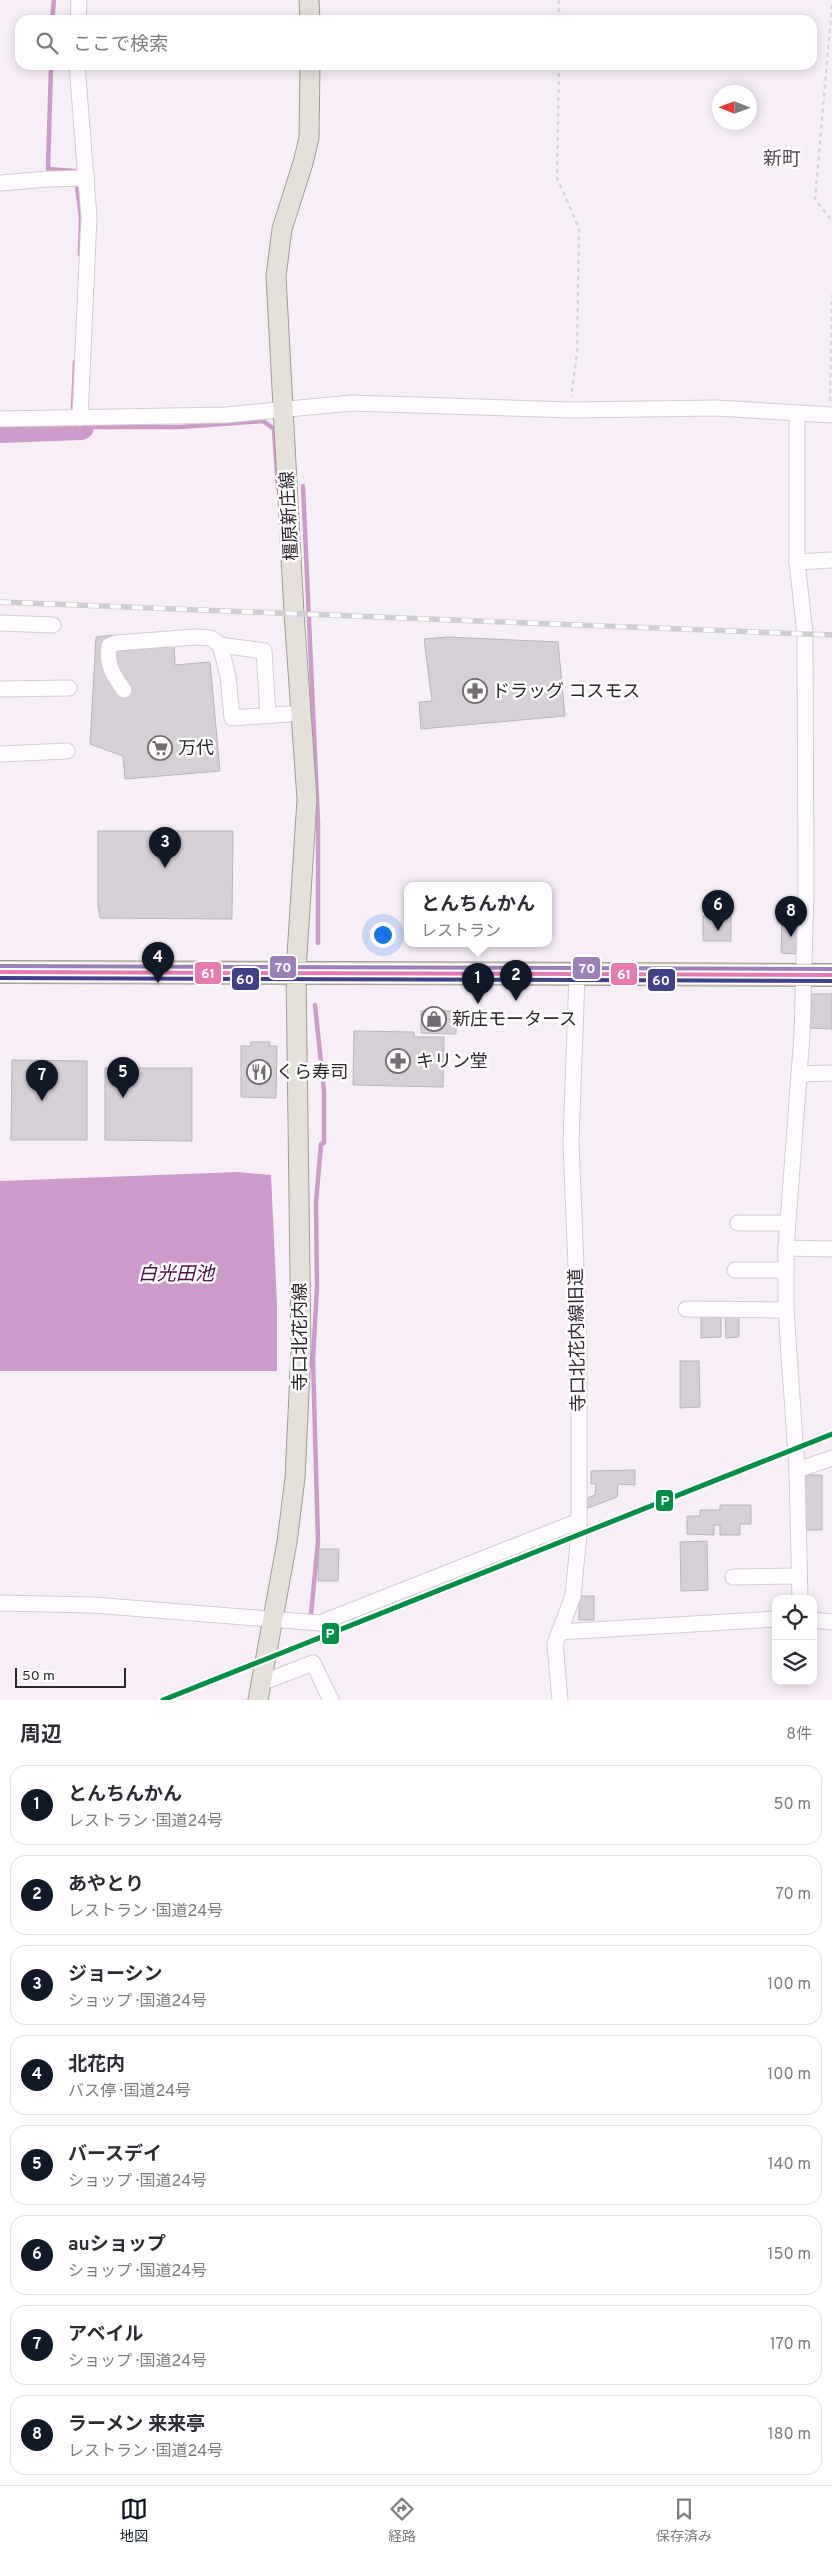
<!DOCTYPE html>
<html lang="ja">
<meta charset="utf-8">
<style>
body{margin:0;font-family:Overpass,"Noto Sans JP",sans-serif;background:#f2f2f3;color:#2b2b33}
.controls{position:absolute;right:15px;bottom:15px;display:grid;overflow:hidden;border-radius:10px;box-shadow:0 2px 12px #0003}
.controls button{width:45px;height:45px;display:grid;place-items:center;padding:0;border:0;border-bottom:1px solid #e1e1e2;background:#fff;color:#2b2b33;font:25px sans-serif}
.compass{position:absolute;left:712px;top:85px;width:45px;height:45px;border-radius:50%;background:#fff;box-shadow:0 2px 12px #0003;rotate:271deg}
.scale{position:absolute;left:15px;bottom:12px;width:111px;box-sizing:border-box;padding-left:5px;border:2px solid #2d262c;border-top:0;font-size:14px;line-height:18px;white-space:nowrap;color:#2d262c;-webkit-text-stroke:4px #fdfefd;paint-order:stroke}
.you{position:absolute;left:382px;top:934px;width:18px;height:18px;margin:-12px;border:4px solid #fff;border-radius:50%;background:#1a73e8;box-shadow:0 0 0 8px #1a73e833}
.badge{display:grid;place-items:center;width:32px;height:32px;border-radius:50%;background:#111827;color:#fff;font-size:16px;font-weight:700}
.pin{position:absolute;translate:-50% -41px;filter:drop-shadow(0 1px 2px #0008)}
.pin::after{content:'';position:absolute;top:26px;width:18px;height:15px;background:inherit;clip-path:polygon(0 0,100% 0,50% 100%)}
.popup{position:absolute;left:404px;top:882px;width:148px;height:65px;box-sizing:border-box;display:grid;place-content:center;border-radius:10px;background:#fff;filter:drop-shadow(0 1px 4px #0005);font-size:16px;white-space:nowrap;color:#7c7c81}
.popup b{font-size:19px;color:#2b2b33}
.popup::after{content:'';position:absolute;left:50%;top:100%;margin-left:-10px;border:10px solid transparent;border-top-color:#fff}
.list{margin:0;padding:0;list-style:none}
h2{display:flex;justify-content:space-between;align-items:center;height:65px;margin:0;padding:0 20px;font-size:21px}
h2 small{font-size:16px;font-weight:400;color:#7c7c81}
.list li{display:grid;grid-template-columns:32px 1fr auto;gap:15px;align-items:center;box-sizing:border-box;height:80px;margin:0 10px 10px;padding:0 10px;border:1px solid #e1e1e2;border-radius:15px}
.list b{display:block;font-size:19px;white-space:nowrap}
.list p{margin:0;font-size:16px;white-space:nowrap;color:#7c7c81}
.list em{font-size:16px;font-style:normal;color:#7c7c81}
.icon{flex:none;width:28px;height:28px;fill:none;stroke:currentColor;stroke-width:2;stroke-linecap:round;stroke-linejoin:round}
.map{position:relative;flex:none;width:832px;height:1700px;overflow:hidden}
.search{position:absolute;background:#fff;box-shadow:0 2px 12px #0003;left:15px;right:15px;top:15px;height:55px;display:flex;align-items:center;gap:12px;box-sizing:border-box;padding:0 18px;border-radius:15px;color:#7c7c81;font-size:19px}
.sheet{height:785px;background:#fff}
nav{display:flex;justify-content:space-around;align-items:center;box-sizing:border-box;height:70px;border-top:1px solid #e1e1e2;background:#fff;font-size:14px;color:#7c7c81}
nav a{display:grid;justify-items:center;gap:2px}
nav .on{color:#111827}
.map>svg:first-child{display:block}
</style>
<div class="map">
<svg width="832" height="1700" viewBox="0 0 832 1700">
<rect width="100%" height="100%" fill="#f8eef8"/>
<polygon fill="#cd9bca" points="238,1172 271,1175 277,1304 277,1371 0,1371 0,1181"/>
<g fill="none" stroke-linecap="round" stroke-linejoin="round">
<g stroke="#cd9bca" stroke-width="4.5">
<polyline points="52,20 54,0"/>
<polyline points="51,65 48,169 75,171 81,217 80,255"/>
<polyline points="73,408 75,362"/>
<polyline points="81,427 180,427 263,421 274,429 278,488"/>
<polyline points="303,486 318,822 318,943"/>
<polyline points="311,1614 318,1542 313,1360 317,1286 316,1202 321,1144 324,1143 324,1091 315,1005"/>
</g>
<polyline stroke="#cd9bca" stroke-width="26" points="0,430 81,427"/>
</g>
<g fill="#d6cfd6" stroke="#bbb4bb">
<polygon points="115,635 117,651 174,646 175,665 210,662 220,771 125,779 123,756 90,744 96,637"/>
<polygon points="448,637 558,642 565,716 421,729 419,702 432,701 424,639"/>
<polygon points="98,831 233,831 232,919 100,918 98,905"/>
<polygon points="703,916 731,917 731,941 703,941"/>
<polygon points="782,922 799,922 798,954 781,953"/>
<polygon points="811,994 832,994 832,1029 810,1028"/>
<polygon points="421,1011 456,1011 456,1034 421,1033"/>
<polygon points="354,1031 414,1032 414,1037 444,1037 443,1087 353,1085"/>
<polygon points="251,1042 270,1042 269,1046 277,1046 276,1098 241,1097 241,1046 251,1046"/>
<polygon points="12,1060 87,1061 87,1140 11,1140"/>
<polygon points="105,1068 192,1068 192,1141 105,1140"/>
<polygon points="725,1315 739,1315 739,1337 726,1338"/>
<polygon points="701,1316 721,1316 721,1337 701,1338"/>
<polygon points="680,1361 699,1361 700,1407 680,1408"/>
<polygon points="635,1470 635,1485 618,1484 617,1497 583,1510 580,1501 595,1495 596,1484 591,1484 591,1471"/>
<polygon points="806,1475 822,1475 822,1530 800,1530 800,1483"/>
<polygon points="720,1505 751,1505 751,1524 740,1524 740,1535 720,1535 720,1525 714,1525 714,1535 687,1534 687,1516 700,1516 700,1510 720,1510"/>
<polygon points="707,1541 708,1590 681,1591 680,1542"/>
<polygon points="319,1549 339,1549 338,1581 318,1581"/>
<rect x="579" y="1596" width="15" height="24"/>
</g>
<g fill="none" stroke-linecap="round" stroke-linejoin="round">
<defs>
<g id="minor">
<polyline points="78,20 79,0"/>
<polyline points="77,65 89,217 80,418"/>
<polyline points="0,183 48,179 87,178"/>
<polyline points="797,413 797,562 805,634 806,890 802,1035 786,1248 786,1310 797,1470 800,1599"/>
<polyline points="0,419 226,415 352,403 572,410 717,408 832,415"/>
<polyline points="797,562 832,560"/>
<polyline points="0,623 53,625"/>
<polyline points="0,689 69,688"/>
<path d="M124 690C113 675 106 665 109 646L116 643 196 637 211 638 220 645"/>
<polyline points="268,715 264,651 220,645 228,676 232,718 301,713"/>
<polyline points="0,754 67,751"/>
<polyline points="799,1074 832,1073"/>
<polyline points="738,1223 787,1223"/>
<polyline points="786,1248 832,1249"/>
<polyline points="735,1270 786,1270"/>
<polyline points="686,1309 786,1310"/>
<polyline points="797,1470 832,1458"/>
<polyline points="733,1577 799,1576"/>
<polyline points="0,1603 93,1605 320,1623 579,1521"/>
<polyline points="813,1620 832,1622"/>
<polyline points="559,1632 776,1619"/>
<polyline points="261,1683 313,1663 331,1700"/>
<polyline points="560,1700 555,1644 573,1596 579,1534 579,1342 571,1142 577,976"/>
</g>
<g id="major">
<polyline points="309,0 310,20"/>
<polyline points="258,1700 287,1542 295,1478 301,1350 296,971 307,799 294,613 276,276 282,229 303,163 309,138 310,65"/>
</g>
<path id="highway" d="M0 972C277 971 555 975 832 975"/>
</defs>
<use href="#minor" stroke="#d3cbd2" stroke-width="17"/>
<use href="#major" stroke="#a59d95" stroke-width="21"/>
<use href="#highway" stroke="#a59d95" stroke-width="24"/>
<g stroke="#d7d4d7" stroke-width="2.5" stroke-dasharray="4 4" stroke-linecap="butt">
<polyline points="559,0 559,20"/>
<polyline points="832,5 815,199 832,221"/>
<polyline points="559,65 557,178 579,228 577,354 571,397"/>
<polyline points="830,401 832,295"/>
</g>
<use href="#minor" stroke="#fefcfe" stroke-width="15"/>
<use href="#major" stroke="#e4e0da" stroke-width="19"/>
<use href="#highway" stroke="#d2cdc2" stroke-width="22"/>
<defs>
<polyline id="rail" points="0,602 832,635"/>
</defs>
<use href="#rail" stroke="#d1ced1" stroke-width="5.5"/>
<use href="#rail" stroke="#fdfefd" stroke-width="4" stroke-dasharray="11" stroke-linecap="butt"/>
<defs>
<polyline id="bus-1" points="0,972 832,975"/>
<polyline id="bus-2" points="0,978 832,981"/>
<polyline id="bus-3" points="0,966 832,969"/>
</defs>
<use href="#bus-1" stroke="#fdfefd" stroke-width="8"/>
<use href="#bus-2" stroke="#fdfefd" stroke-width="8"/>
<use href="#bus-3" stroke="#fdfefd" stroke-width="8"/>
<use href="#bus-1" stroke="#e47bb1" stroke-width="4"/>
<use href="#bus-2" stroke="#414188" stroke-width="4"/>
<use href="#bus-3" stroke="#9c7eb9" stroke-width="4"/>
<defs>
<polyline id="rail-1" points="163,1700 832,1434"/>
</defs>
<use href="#rail-1" stroke="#fdfefd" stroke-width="9"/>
<use href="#rail-1" stroke="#028e46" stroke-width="5"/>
</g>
<defs>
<symbol id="pharmacy-ring" viewBox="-11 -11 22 22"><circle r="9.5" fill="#fdfefd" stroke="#746c73" stroke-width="1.5"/><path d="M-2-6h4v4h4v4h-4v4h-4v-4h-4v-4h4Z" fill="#746c73"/></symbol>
<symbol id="supermarket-ring" viewBox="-11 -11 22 22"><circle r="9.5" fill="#fdfefd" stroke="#746c73" stroke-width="1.5"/><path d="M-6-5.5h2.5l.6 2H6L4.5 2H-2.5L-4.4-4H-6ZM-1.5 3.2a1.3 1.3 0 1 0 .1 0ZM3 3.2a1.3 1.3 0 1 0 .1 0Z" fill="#746c73"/></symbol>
<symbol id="shop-ring" viewBox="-11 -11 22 22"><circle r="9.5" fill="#fdfefd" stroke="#746c73" stroke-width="1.5"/><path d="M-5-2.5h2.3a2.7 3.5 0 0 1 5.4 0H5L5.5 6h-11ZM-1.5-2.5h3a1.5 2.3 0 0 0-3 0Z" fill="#746c73"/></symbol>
<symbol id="restaurant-ring" viewBox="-11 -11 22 22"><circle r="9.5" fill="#fdfefd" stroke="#746c73" stroke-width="1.5"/><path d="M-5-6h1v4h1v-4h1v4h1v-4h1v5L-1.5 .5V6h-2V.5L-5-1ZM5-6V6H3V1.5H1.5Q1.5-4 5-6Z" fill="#746c73"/></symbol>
</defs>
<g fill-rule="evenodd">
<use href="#pharmacy-ring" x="461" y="677" width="28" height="28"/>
<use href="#supermarket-ring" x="146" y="734" width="28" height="28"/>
<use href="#shop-ring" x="420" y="1005" width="28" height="28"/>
<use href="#pharmacy-ring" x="384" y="1047" width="28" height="28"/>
<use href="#restaurant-ring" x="245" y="1058" width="28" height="28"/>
</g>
<g text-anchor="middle" stroke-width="5" stroke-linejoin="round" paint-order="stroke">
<g font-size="18" fill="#2d262c" stroke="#fdfefd">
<text transform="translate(289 516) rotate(-93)" y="6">橿原新庄線</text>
<text transform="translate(300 1337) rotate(-90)" y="6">寺口北花内線</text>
<text transform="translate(577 1340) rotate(-91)" y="6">寺口北花内線旧道</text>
</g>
<g font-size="18" fill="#2d262c" stroke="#fdfefd" text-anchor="start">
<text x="492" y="697">ドラッグ コスモス</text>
<text x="178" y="754">万代</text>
<text x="452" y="1025">新庄モータース</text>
<text x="416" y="1067">キリン堂</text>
<text x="276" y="1078">くら寿司</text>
</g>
<g font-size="19" fill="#584957" stroke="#fdfefd">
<text x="782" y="165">新町</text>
</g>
<g font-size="19" font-style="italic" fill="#4b0d4a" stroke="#fdfefd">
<text x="176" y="1280">白光田池</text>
</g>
</g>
<g stroke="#fdfefd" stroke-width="2">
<rect x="269" y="955" width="28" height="24" rx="5" fill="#9c7eb9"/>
<rect x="572" y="956" width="29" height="24" rx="5" fill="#9c7eb9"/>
<rect x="194" y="961" width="28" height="24" rx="5" fill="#e47bb1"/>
<rect x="610" y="962" width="28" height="24" rx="5" fill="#e47bb1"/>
<rect x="231" y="967" width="29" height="24" rx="5" fill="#414188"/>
<rect x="647" y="968" width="29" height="24" rx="5" fill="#414188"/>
<rect x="655" y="1489" width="19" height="23" rx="5" fill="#028e46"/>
<rect x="321" y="1622" width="19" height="23" rx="5" fill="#028e46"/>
</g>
<g font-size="14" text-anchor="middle" font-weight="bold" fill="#fff">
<text x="283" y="972">70</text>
<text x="587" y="973">70</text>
<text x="208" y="978">61</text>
<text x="624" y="979">61</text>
<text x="245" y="984">60</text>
<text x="661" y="985">60</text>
<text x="665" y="1505">P</text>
<text x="330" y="1638">P</text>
</g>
</svg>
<div class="controls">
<button><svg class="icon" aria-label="locate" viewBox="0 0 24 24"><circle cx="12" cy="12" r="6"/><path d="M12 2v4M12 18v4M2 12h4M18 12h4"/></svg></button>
<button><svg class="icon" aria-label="layers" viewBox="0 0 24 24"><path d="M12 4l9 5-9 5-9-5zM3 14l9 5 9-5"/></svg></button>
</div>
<svg class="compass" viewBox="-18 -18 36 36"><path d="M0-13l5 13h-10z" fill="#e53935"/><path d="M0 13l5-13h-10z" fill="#7c7c81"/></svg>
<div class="scale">50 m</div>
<div class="you"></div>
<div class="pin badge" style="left:478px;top:1004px">1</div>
<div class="popup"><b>とんちんかん</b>レストラン</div>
<div class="pin badge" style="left:516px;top:1001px">2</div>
<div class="pin badge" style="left:165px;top:868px">3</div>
<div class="pin badge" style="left:158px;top:983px">4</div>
<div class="pin badge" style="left:123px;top:1098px">5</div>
<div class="pin badge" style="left:718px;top:931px">6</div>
<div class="pin badge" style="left:42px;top:1101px">7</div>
<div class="pin badge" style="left:791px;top:937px">8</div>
<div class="search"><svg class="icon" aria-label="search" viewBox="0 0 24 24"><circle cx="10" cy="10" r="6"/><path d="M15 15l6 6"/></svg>ここで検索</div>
</div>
<section class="sheet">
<h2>周辺<small>8件</small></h2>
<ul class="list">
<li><span class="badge">1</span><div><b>とんちんかん</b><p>レストラン · 国道24号</p></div><em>50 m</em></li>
<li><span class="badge">2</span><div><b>あやとり</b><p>レストラン · 国道24号</p></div><em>70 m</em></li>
<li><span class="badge">3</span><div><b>ジョーシン</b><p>ショップ · 国道24号</p></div><em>100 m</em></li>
<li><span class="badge">4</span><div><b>北花内</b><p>バス停 · 国道24号</p></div><em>100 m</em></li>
<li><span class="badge">5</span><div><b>バースデイ</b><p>ショップ · 国道24号</p></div><em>140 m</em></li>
<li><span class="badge">6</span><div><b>auショップ</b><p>ショップ · 国道24号</p></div><em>150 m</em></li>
<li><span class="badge">7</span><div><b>アベイル</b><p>ショップ · 国道24号</p></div><em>170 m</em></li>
<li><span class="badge">8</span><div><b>ラーメン 来来亭</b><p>レストラン · 国道24号</p></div><em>180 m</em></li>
</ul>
</section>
<nav>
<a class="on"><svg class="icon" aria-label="map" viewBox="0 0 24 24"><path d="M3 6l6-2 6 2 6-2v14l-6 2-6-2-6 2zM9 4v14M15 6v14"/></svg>地図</a>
<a><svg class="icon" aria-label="directions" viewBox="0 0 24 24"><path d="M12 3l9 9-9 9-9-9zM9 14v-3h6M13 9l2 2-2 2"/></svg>経路</a>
<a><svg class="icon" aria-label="saved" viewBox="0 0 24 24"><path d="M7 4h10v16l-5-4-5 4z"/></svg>保存済み</a>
</nav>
